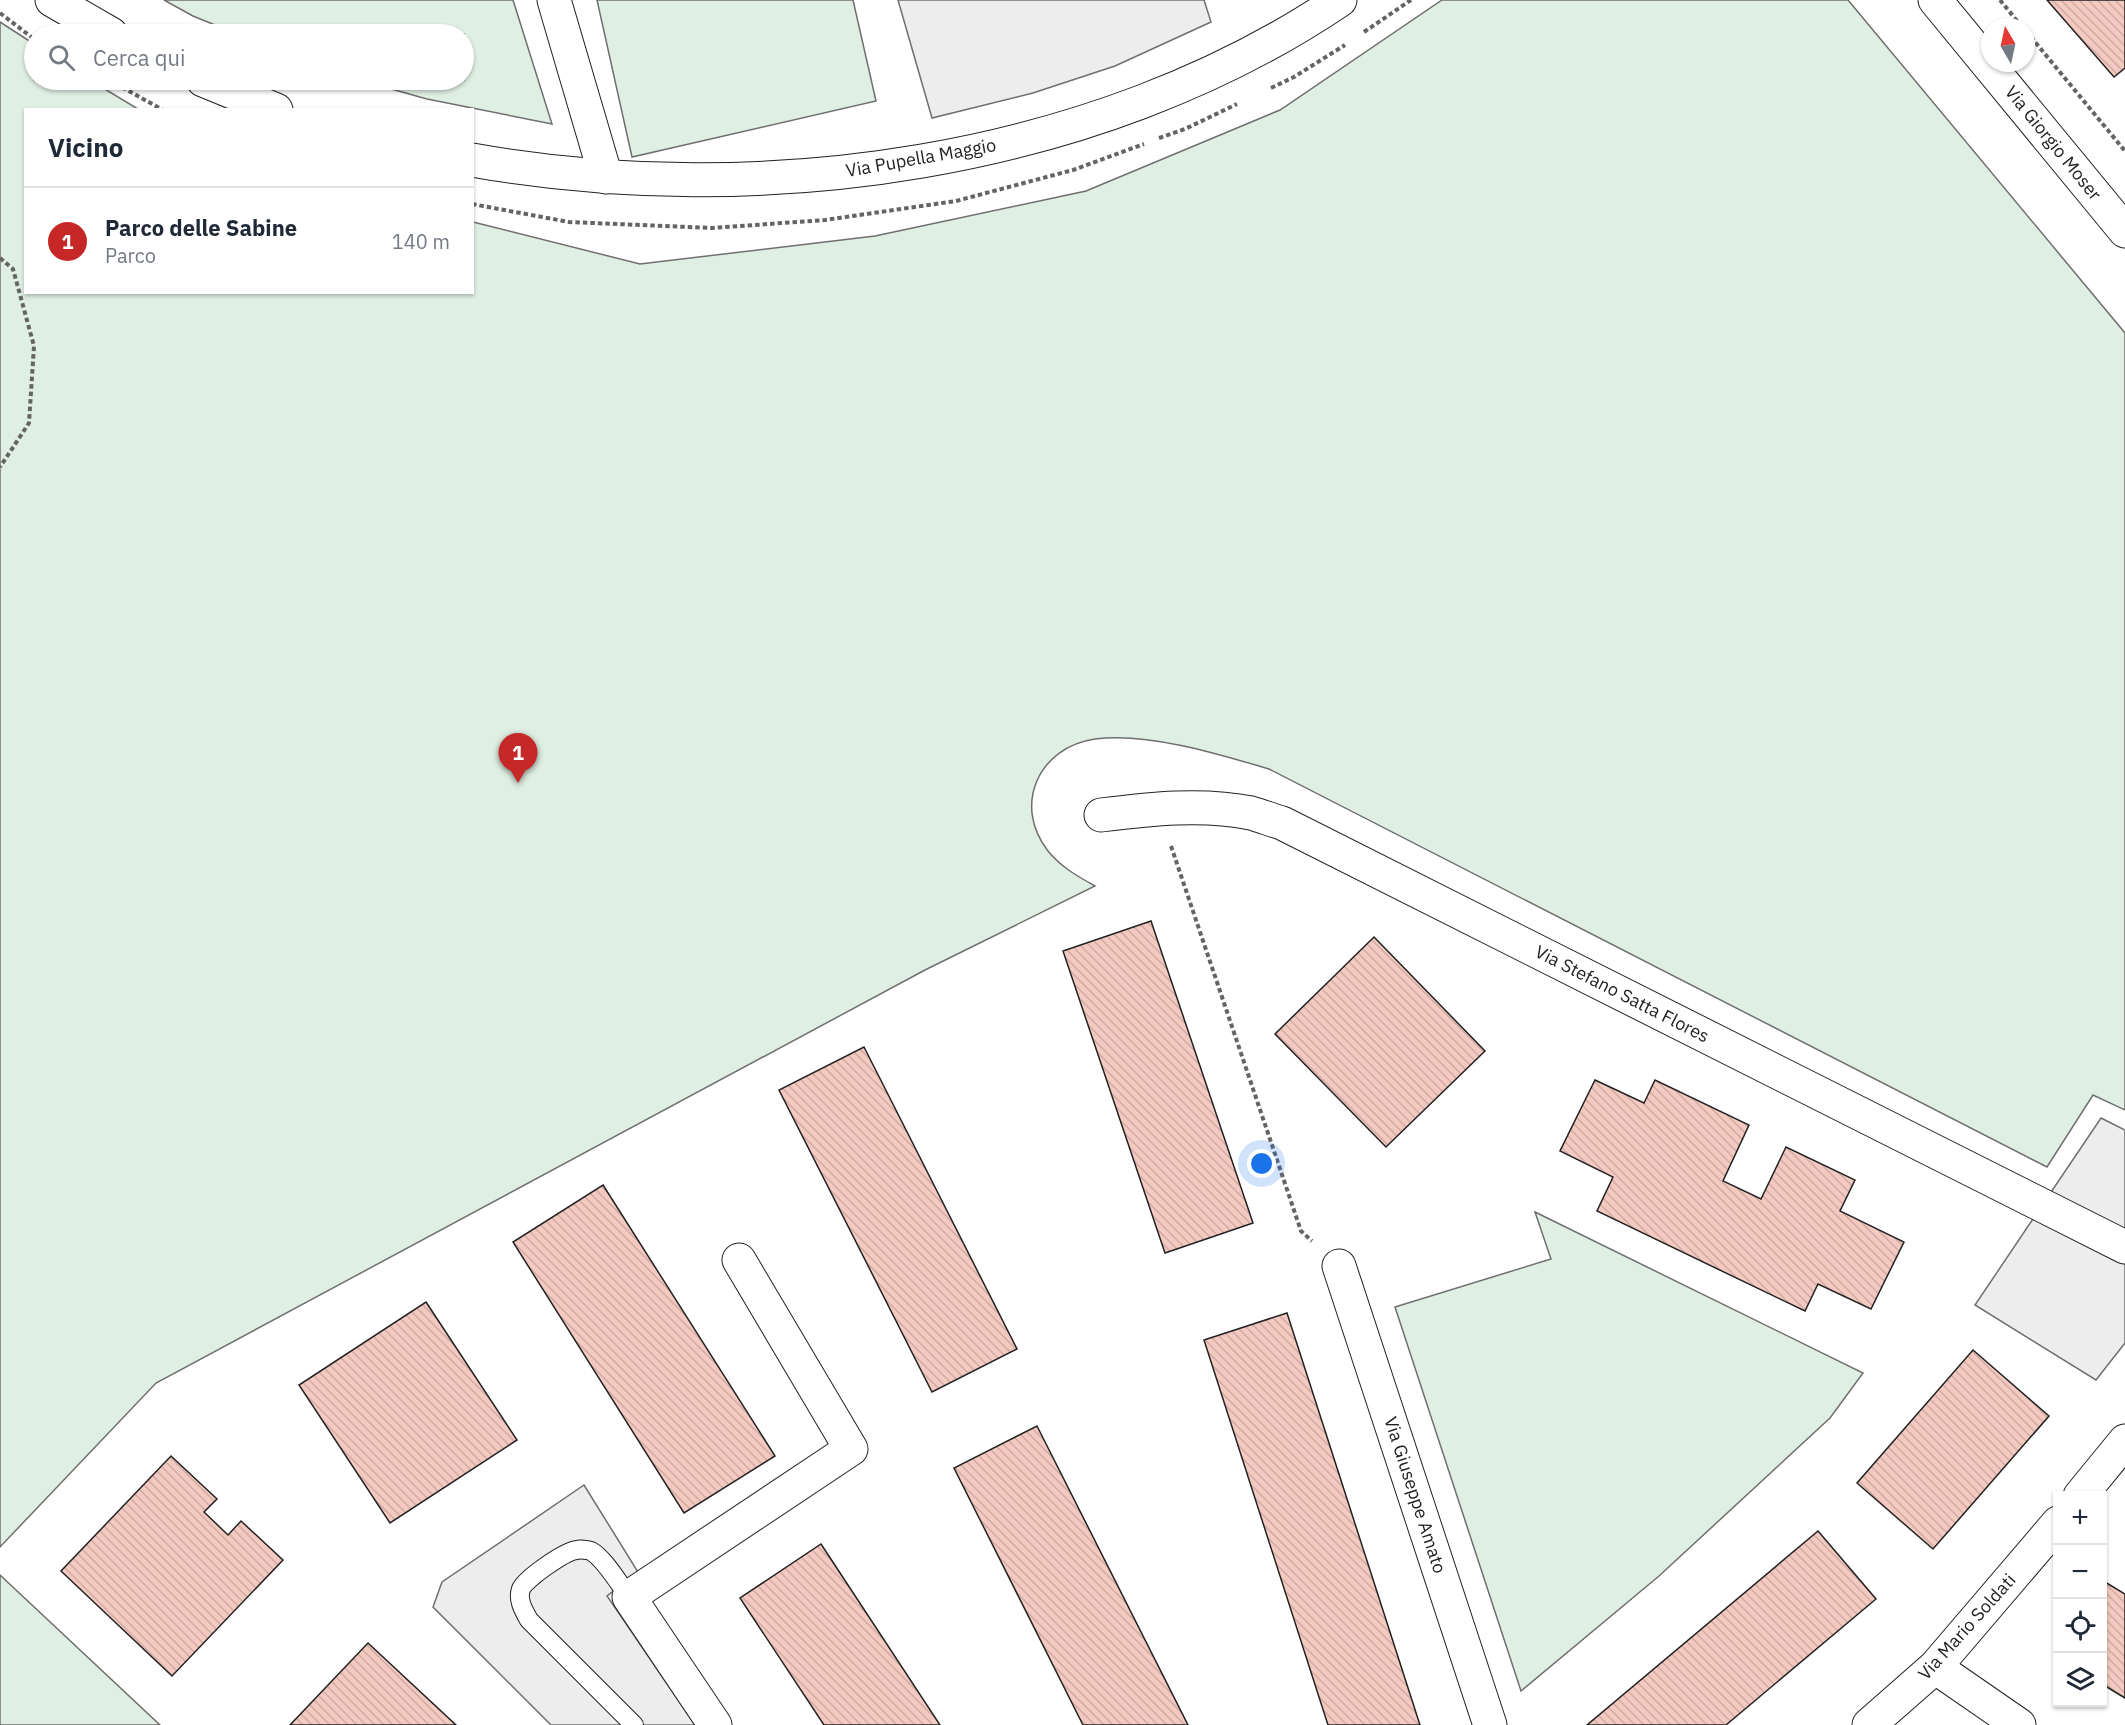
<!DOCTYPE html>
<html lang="it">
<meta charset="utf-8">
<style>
body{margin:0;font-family:"IBM Plex Sans",sans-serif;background:#f2f2f3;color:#1f2937}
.controls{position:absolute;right:18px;bottom:18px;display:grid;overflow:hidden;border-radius:0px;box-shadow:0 2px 4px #0004}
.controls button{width:54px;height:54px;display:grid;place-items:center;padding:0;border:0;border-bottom:2px solid #e0e1e3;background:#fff;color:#1f2937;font:30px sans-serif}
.compass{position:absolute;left:1981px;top:18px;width:54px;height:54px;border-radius:50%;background:#fff;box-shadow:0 2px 4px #0004;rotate:351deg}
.you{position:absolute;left:1262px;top:1164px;width:21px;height:21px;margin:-15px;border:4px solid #fff;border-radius:50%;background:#1a73e8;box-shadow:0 0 0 9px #1a73e833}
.badge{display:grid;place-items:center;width:39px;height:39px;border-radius:50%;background:#c62828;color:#fff;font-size:20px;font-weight:700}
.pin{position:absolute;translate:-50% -50px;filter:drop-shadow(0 2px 3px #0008)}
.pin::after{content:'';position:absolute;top:32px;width:21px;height:18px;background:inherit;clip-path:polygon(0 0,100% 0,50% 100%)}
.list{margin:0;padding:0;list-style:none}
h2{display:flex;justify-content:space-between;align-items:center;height:78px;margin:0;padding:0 24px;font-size:26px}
h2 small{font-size:20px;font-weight:400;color:#747a83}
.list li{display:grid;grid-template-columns:39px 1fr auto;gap:18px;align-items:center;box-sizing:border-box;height:108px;padding:0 24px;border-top:2px solid #e0e1e3}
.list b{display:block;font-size:22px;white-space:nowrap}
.list p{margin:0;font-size:20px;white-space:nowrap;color:#747a83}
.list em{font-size:20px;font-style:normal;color:#747a83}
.icon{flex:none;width:33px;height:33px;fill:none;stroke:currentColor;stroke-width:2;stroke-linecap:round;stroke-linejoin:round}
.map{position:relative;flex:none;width:2125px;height:1725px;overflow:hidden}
.search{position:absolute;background:#fff;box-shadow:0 2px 4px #0004;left:24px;top:24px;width:450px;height:66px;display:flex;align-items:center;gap:15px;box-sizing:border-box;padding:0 21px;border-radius:33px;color:#747a83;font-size:22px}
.panel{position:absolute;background:#fff;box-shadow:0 2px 4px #0004;left:24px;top:108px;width:450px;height:186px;border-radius:0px}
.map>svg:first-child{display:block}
</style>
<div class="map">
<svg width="2125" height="1725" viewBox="0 0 2125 1725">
<defs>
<pattern id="building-back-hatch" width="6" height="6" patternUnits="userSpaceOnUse" patternTransform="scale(1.5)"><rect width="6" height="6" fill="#f3c9c0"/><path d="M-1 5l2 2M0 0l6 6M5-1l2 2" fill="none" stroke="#d0aca5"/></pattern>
</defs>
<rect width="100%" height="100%" fill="#fff"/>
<g fill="#e0efe3" stroke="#6f6f6f" stroke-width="1.5">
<polygon points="164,0 513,0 552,124 427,99 359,80 464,80 464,34 237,34 193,16"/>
<polygon points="597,0 853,0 876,101 632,157"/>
<path d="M1442 0H1848L2125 333V1110L2093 1095 2047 1167 1269 769C1219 754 1147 732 1095 739 1039 747 1012 805 1048 851 1061 867 1077 876 1095 886L925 970 156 1383 0 1547V22L34 44V80H90L138 109 26 110V292H472L473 222 640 264 875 236 1086 191 1280 110Z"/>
<polygon points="1535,1212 1863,1373 1830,1418 1659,1576 1521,1691 1395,1307 1551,1259"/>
<polygon points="0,1575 160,1725 0,1725"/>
</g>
<g fill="#ededed" stroke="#6f6f6f" stroke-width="1.5">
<polygon points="898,0 1204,0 1211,22 1115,66 1033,93 932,118"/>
<polygon points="2101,1118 2125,1130 2125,1343 2096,1380 1975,1305"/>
<polygon points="584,1485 638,1572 607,1596 695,1725 551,1725 433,1607 442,1582"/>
</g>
<g fill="url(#building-back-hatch)" stroke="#222" stroke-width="1.5">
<polygon points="2047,0 2125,0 2125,68 2114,77"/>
<polygon points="1151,921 1253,1223 1165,1253 1063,951"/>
<polygon points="1374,937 1485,1051 1386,1147 1275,1034"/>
<polygon points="864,1047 1017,1349 932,1392 779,1090"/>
<polygon points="1595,1080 1644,1103 1655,1080 1749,1125 1723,1181 1761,1199 1786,1147 1855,1180 1840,1211 1904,1242 1871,1309 1818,1284 1805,1311 1597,1211 1613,1177 1560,1151"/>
<polygon points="603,1185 775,1456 684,1513 513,1242"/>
<polygon points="426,1302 517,1440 390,1523 299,1385"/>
<polygon points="1287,1313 1420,1725 1328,1725 1204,1340"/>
<polygon points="1973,1350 2049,1416 1933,1549 1857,1483"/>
<polygon points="1037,1426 1188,1725 1083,1725 954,1468"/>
<polygon points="171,1456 217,1499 204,1512 228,1535 241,1521 283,1560 172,1676 61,1571"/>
<polygon points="1818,1531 1876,1599 1726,1725 1587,1725"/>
<polygon points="821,1544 940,1725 824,1725 740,1598"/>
<polygon points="2105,1582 2125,1594 2125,1698 2102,1684 2102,1587"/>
<polygon points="368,1643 456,1725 290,1725"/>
</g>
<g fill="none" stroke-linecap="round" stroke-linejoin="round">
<defs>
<path id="lane" d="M629 1597C620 1585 604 1558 591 1551 588 1550 580 1549 577 1550 565 1551 525 1579 521 1589 517 1600 524 1611 529 1620L634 1725"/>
<g id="street">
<polyline points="52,0 111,34"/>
<polyline points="554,0 606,177"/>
<polyline points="1935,0 2125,231"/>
<polyline points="203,80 276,110"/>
<path d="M472 160C759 211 1096 165 1340 0"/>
<path d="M1101 815C1150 809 1202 803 1251 813 1261 816 1272 820 1282 823L2125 1247"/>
<polyline points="1339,1266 1490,1725"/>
<polyline points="2080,1496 2125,1441"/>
<polyline points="1935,1667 2019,1725"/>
<polyline points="715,1725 629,1597 851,1449 739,1260"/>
<polyline points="1869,1725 1935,1667 2058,1523"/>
</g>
</defs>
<use href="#lane" stroke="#222" stroke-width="20"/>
<use href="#street" stroke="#222" stroke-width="35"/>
<g stroke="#646464" stroke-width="4" stroke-dasharray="4.5 3" stroke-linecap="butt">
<polyline points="2000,0 2022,27"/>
<polyline points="0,13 34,39"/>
<polyline points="2026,31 2125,151"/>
<polyline points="1364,32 1411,0"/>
<polyline points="109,80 163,110"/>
<polyline points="1271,88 1294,77 1345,45"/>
<polyline points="1159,138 1185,129 1237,104"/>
<polyline points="472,204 569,222 712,228 825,220 956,201 1073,170 1144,144"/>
<polyline points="0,258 13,269 34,346 29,423 0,467"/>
<polyline points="1171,846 1301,1231 1312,1241"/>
</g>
<use href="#lane" stroke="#fff" stroke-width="18"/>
<use href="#street" stroke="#fff" stroke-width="33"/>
</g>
<g text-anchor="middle" stroke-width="4.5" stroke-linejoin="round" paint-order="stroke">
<g font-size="18" fill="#222" stroke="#fff">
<text transform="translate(2053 143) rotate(51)" y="6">Via Giorgio Moser</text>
<text transform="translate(921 158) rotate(-10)" y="6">Via Pupella Maggio</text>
<text transform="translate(1622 994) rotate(27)" y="6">Via Stefano Satta Flores</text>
<text transform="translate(1415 1495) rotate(72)" y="6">Via Giuseppe Amato</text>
<text transform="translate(1967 1627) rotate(-48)" y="6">Via Mario Soldati</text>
</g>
</g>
</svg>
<div class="controls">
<button>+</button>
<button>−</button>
<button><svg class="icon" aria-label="locate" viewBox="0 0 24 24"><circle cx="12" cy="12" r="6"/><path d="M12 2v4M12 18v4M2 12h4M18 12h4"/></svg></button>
<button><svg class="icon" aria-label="layers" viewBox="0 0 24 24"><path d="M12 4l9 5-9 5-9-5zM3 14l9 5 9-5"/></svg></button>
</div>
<svg class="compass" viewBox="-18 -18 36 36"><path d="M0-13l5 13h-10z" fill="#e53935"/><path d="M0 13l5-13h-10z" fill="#747a83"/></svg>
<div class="you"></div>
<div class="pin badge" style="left:518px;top:783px">1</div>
<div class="search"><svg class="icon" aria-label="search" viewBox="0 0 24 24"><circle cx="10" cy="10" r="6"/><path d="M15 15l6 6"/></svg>Cerca qui</div>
<section class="panel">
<h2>Vicino<small></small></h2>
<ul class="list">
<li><span class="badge">1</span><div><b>Parco delle Sabine</b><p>Parco</p></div><em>140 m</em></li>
</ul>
</section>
</div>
